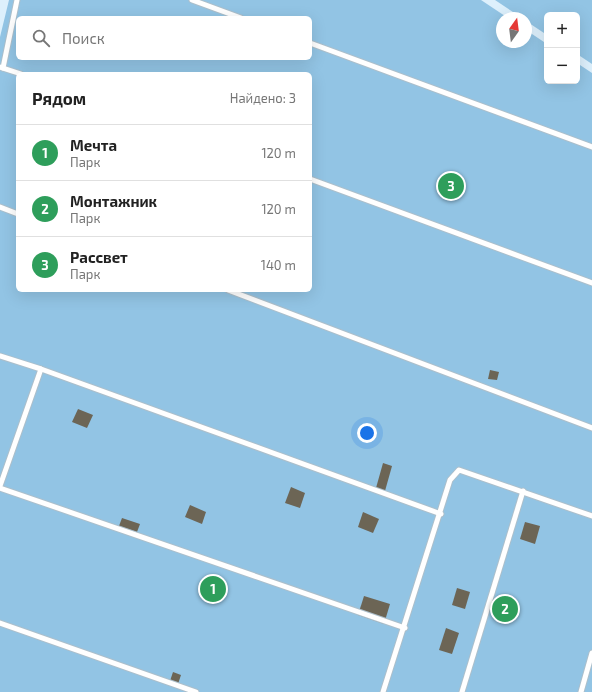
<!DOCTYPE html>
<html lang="ru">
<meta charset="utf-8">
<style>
body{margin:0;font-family:"Exo 2",sans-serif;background:#f2f2f2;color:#222}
.controls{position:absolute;right:12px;top:12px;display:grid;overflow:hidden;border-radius:6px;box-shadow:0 4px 16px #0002}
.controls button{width:36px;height:36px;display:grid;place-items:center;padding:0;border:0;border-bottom:1px solid #e0e0e0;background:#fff;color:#222;font:20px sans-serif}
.compass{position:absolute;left:496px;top:12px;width:36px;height:36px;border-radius:50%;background:#fff;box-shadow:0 4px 16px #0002;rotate:14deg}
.you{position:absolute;left:367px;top:433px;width:14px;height:14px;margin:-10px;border:3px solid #fff;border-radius:50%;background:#1a73e8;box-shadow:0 0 0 6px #1a73e833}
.badge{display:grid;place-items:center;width:26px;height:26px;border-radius:50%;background:#0f766e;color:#fff;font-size:13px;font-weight:700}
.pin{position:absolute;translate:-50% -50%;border:2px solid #fff;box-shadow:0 1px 4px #0006}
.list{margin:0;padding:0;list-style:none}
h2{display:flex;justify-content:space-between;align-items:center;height:52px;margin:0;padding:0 16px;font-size:17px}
h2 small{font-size:13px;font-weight:400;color:#767676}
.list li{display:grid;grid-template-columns:26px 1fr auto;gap:12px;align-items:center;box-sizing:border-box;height:56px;padding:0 16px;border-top:1px solid #e0e0e0}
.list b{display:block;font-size:15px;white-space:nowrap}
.list p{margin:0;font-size:13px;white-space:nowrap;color:#767676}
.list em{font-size:13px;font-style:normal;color:#767676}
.icon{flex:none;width:22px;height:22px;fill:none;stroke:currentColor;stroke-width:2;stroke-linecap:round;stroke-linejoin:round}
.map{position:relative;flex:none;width:592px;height:692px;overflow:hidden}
.search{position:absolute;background:#fff;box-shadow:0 4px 16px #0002;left:16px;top:16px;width:296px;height:44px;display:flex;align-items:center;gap:10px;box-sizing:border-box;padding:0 14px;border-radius:6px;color:#767676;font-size:15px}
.panel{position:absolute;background:#fff;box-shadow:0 4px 16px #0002;left:16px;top:72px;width:296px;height:220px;border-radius:6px}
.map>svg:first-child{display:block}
</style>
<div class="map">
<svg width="592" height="692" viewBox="0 0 592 692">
<rect width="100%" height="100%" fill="#ddf0fc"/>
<g fill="#92c4e4" fill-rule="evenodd">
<path d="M9 0H481L508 18H502V42H526V30L547 44V81H577V63L592 73V692H0V37ZM18 18H310V58H18ZM18 74H310V290H18Z"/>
<polygon points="495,0 592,0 592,64 577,54 577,15 547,15 547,35 526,21 526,18 522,18"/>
</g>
<g fill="#6c6555">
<polygon points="490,370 499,372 497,380 488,379"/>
<polygon points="78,409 93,415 87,428 72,422"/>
<polygon points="383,463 392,466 385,491 376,488"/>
<polygon points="291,487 305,493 300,508 285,503"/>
<polygon points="190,505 206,512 202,524 185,517"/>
<polygon points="363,512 379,519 373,533 358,527"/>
<polygon points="122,518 140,524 137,532 119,526"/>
<polygon points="525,522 540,526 535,544 520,539"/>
<polygon points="457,588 470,592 465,609 452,605"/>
<polygon points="364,596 390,604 384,624 358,615"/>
<polygon points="446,628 459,633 452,654 439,650"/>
<polygon points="173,672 181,675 178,684 170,681"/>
</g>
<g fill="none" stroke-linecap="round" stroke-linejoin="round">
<defs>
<g id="service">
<polyline points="192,0 241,18"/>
<polyline points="310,43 592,147"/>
<polyline points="0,67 21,74"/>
<polyline points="3,68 17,0"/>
<polyline points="310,179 592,283"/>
<polyline points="0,207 18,214"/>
<polyline points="228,290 592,428"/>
<polyline points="0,356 41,369 441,514"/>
<polyline points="0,486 41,369"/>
<polyline points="0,488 405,628"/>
<polyline points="0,623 196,692"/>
<polyline points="383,692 450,480 459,470 592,516"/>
<polyline points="462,692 523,491"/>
<polyline points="581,692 592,653"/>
</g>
</defs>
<use href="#service" stroke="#acbfcb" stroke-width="7"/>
<use href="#service" stroke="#fff" stroke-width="5"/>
</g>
</svg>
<div class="controls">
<button>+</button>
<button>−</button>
</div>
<svg class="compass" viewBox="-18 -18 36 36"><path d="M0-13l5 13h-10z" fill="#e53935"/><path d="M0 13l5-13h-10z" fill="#767676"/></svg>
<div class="you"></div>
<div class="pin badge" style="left:213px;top:589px;background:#2e9e5b">1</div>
<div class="pin badge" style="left:505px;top:609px;background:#2e9e5b">2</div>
<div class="pin badge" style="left:451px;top:186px;background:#2e9e5b">3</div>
<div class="search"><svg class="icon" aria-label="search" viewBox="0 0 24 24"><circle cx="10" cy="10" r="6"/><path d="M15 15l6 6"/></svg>Поиск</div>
<section class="panel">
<h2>Рядом<small>Найдено: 3</small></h2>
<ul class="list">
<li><span class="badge" style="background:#2e9e5b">1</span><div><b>Мечта</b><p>Парк</p></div><em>120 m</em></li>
<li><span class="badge" style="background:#2e9e5b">2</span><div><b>Монтажник</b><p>Парк</p></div><em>120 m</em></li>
<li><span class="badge" style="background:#2e9e5b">3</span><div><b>Рассвет</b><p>Парк</p></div><em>140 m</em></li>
</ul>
</section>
</div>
